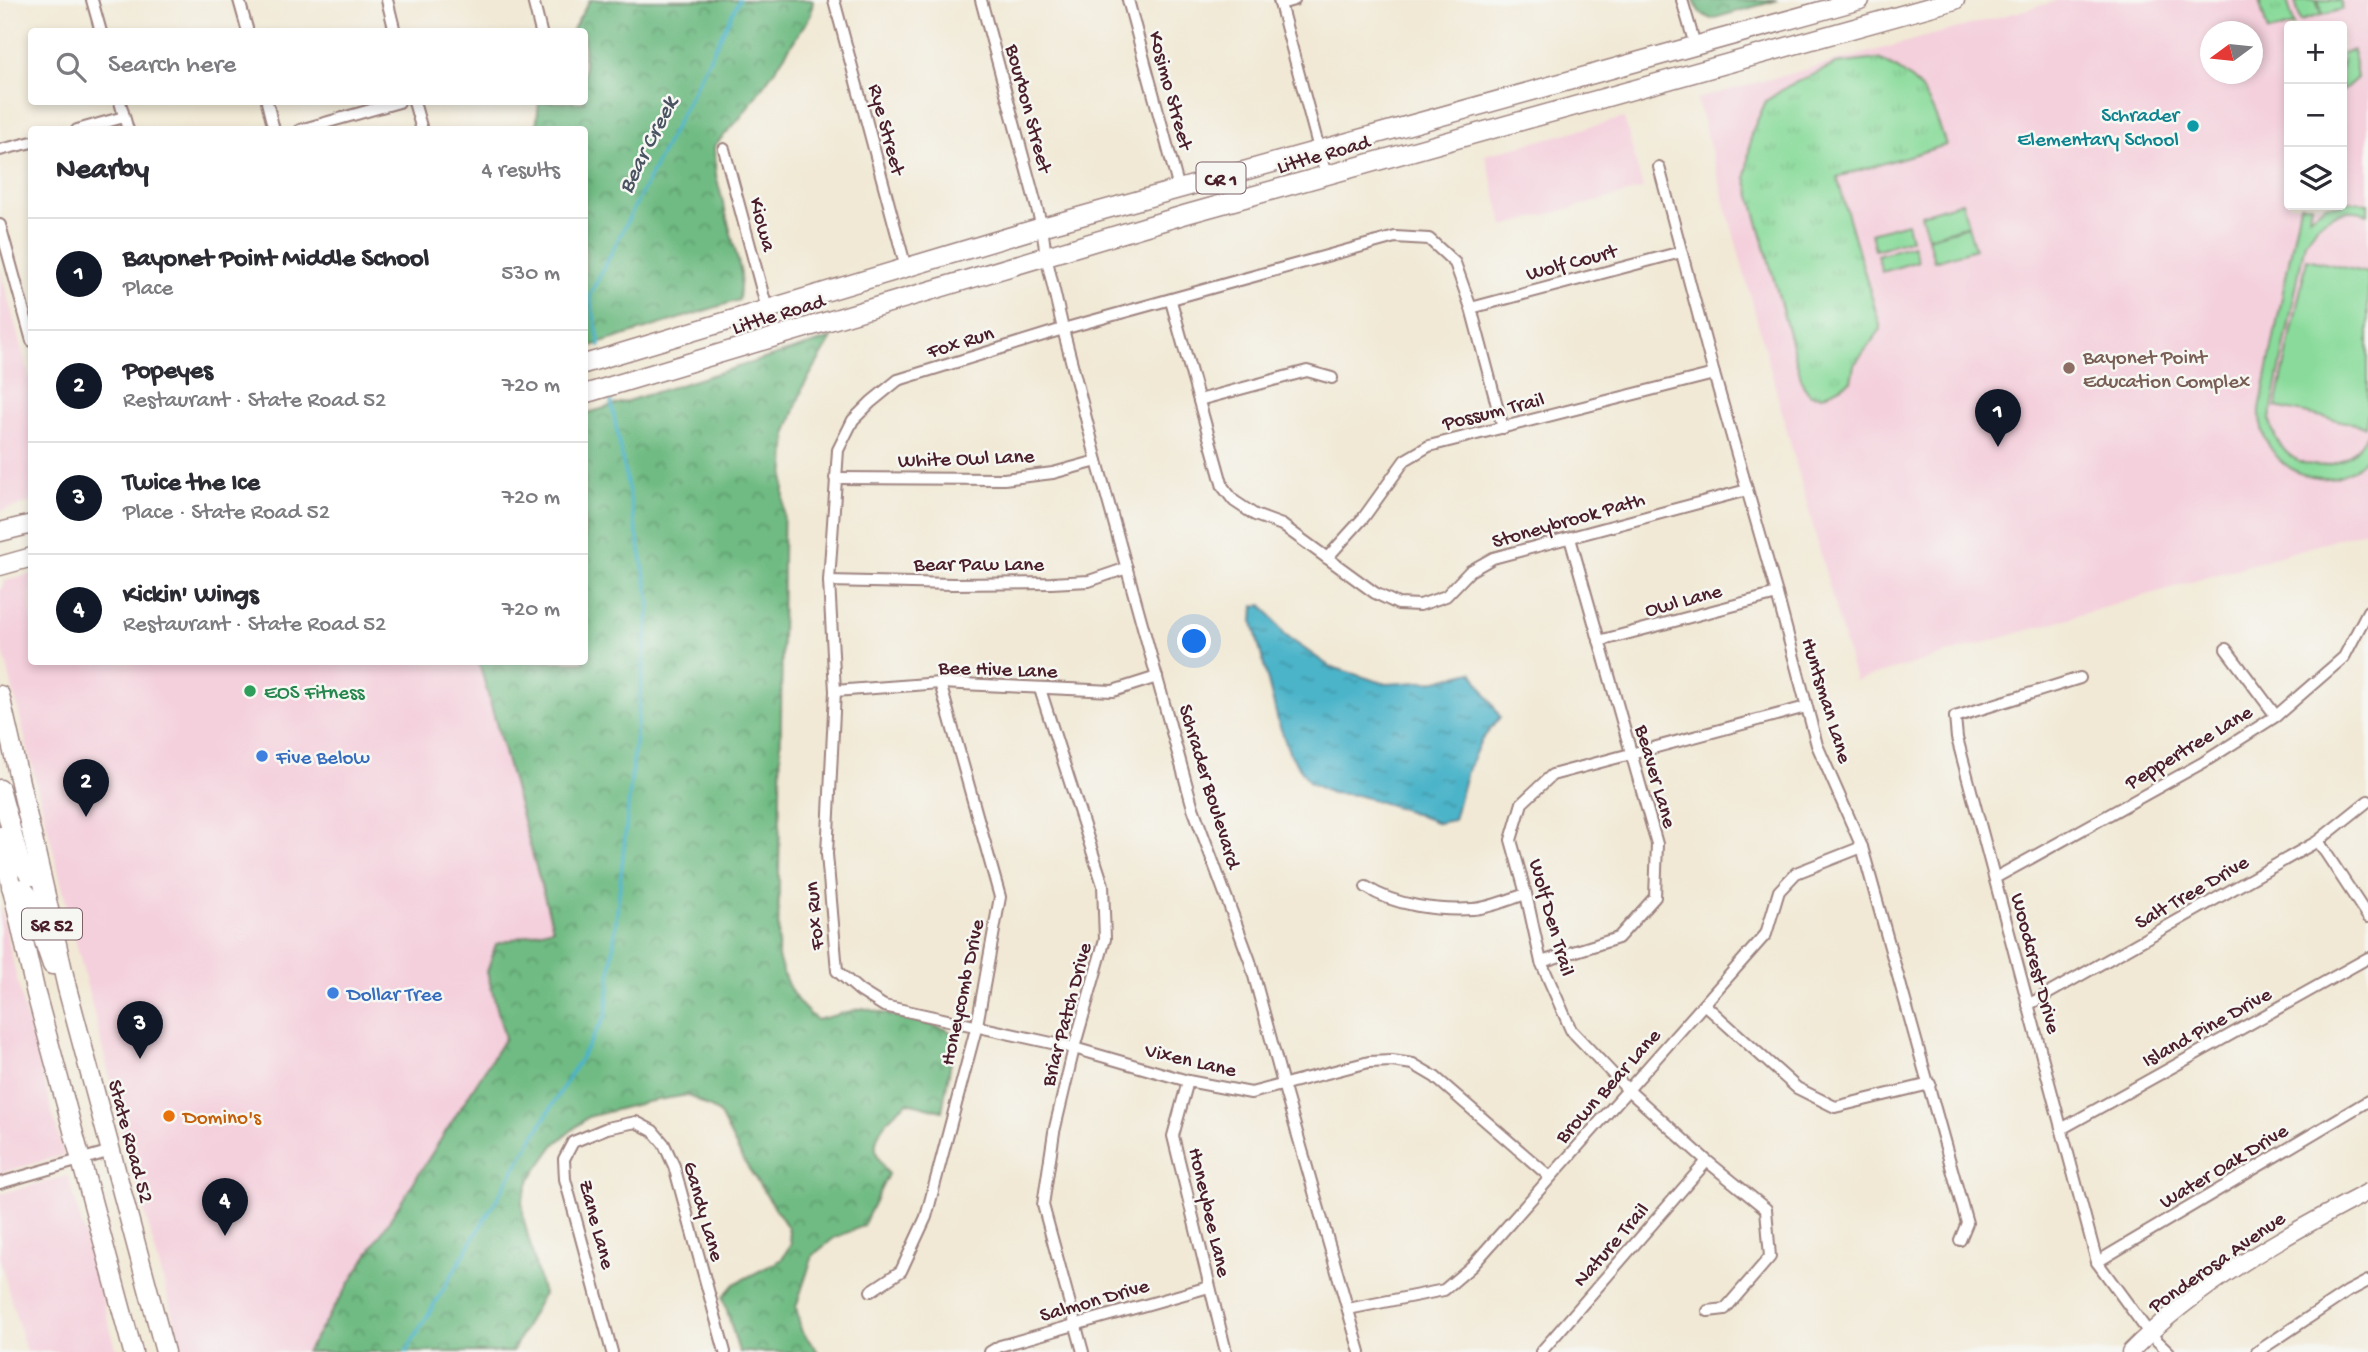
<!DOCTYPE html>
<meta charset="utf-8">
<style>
body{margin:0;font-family:"Gochi Hand",sans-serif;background:#f7f7f7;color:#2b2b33}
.controls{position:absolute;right:21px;top:21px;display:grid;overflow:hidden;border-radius:7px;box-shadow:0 4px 10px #0003}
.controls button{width:63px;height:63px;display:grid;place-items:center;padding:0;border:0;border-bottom:2px solid #e1e1e2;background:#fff;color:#2b2b33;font:35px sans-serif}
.compass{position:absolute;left:2200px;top:21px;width:63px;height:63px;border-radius:50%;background:#fff;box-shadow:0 4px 10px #0003;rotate:255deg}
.you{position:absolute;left:1195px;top:642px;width:24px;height:24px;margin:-18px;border:5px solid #fff;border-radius:50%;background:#1a73e8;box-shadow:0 0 0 10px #1a73e833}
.badge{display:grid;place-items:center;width:46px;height:46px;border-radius:50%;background:#111827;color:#fff;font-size:23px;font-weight:700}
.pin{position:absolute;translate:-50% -58px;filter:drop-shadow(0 2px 4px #0008)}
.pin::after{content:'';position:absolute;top:37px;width:24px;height:21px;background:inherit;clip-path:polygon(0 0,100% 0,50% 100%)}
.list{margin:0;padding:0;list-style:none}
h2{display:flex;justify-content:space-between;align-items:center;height:91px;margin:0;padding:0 28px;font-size:30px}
h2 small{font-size:23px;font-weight:400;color:#7c7c81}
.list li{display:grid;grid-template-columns:46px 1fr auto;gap:21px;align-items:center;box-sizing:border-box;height:112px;padding:0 28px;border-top:2px solid #e1e1e2}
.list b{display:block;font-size:26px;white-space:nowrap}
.list p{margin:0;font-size:23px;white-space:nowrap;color:#7c7c81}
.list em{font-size:23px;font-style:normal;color:#7c7c81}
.icon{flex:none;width:38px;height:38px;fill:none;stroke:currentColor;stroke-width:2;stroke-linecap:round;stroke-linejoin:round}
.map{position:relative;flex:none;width:2368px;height:1352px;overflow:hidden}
.search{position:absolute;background:#fff;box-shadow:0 4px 10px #0003;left:28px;top:28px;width:560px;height:77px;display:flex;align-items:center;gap:18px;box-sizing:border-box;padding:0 24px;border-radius:7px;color:#7c7c81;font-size:26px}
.panel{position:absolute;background:#fff;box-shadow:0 4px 10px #0003;left:28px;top:126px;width:560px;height:539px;border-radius:7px}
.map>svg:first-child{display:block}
</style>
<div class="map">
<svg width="2368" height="1352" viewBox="0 0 2368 1352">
<defs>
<pattern id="forest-crowns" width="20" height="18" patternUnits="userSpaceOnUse" patternTransform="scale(1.75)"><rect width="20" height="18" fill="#6fbb83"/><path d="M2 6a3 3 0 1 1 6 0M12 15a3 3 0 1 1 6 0" fill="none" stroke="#5d976b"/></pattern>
<pattern id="park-tufts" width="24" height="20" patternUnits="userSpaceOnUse" patternTransform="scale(1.75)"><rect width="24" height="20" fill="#8adb9b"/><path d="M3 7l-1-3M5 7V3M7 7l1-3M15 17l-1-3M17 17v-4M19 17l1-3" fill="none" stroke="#79bc86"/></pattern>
<pattern id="water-ripples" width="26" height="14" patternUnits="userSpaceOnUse" patternTransform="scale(1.75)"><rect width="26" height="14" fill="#4bb4c9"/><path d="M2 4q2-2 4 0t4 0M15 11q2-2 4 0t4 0" fill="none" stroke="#4092a3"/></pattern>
</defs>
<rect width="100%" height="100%" fill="#f6f6f2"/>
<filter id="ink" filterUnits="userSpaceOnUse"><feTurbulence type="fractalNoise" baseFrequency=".0143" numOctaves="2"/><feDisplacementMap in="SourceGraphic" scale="14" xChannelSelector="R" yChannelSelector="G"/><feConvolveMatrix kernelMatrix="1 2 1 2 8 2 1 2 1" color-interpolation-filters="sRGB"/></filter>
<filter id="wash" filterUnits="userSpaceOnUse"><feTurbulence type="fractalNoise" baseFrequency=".00686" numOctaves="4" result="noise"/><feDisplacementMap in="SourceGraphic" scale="28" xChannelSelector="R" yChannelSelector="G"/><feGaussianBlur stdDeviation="1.57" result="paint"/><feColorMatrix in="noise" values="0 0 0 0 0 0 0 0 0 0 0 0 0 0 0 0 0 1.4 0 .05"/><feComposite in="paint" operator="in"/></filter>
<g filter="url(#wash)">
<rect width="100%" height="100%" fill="#f1e9d5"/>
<g fill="#f4cfdc" fill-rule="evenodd">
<path d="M2061 0H2368V530L1855 681 1697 99ZM2289 26H2342V205H2289ZM2210 32H2252V74H2210Z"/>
<polygon points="1624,118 1643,189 1504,226 1485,155"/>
<polygon points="0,269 32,387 31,502 0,511"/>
<polygon points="31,574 32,662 479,662 554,928 487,972 505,1038 306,1352 183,1352 136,1182 0,638 0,591 5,581"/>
<polygon points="0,905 24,1010 64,1155 0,1173"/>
<polygon points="68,1176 110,1327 117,1352 26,1352 0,1260 0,1194"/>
</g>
<g fill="url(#forest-crowns)" stroke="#5c6d57" stroke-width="2">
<polygon points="590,0 813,0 811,15 774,71 740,118 714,146 716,175 741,273 739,300 585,348 584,130 536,129 539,102 584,102 584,32 572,31"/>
<polygon points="1694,0 1778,0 1711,19 1699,12"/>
<path d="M832 338 803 387 787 432 784 480 778 957C786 985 794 1002 817 1020L863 1008 946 1029 953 1034V1051L942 1111 908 1102C893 1113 870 1134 877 1154 879 1161 885 1168 888 1174L863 1226 834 1238 813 1255 796 1307 801 1330 818 1352H739L723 1297 734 1284 781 1260 791 1244 788 1228 743 1160 719 1113 688 1095 646 1102 588 1117 555 1144 530 1179 522 1201 524 1221 543 1294 512 1352H306L505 1038 487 972 496 944 553 928 479 662H584L585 414Z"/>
</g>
<g fill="url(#park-tufts)" stroke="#6a7d63" stroke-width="2">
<polygon points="2259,0 2287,0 2294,25 2268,32"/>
<polygon points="2353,50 2357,78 2342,91 2342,53"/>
<path d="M1878 59C1922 78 1931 100 1946 145L1837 177 1881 329 1854 365 1851 381 1823 396 1810 395 1803 385 1746 178 1751 134 1766 101 1788 86 1836 64Z"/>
</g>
<g fill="#8adb9b" stroke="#6a7d63" stroke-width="2">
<polygon points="2295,0 2316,0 2321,15 2300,21"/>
<polygon points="2318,0 2340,0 2343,9 2323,15"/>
<path d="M2342 201 2368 203V214C2342 204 2318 219 2305 242L2270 419C2279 475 2345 482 2368 432V455C2330 505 2257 467 2260 409L2300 205H2311L2309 217 2326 205H2342Z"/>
<polygon points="1962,202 1968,225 1928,237 1921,214"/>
<polygon points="1907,223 1911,239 1875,250 1871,233"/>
<polygon points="1968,226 1975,249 1934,261 1928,238"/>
<polygon points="1913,245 1918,261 1882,272 1877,255"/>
<polygon points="2307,259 2368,273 2368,412 2365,426 2276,407"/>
</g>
<polygon fill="url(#water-ripples)" stroke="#4a6a7a" stroke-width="2" points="1263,605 1285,635 1329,666 1386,684 1437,681 1472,672 1500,717 1480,742 1466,774 1454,820 1438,823 1397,807 1357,795 1331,793 1310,783 1289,752 1278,721 1253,622 1254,606"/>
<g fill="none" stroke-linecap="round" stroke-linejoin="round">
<g stroke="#4bb4c9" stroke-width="3.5">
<polyline points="600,346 590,295 739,0"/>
<polyline points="406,1352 606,1015 650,602 611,401"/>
</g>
</g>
</g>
<g filter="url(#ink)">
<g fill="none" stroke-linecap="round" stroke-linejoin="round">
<defs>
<g id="street">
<polyline points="92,0 101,32"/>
<polyline points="239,0 248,32"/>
<polyline points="387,0 395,32"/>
<polyline points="533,0 541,32"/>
<polyline points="834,0 906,268"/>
<polyline points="981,0 1042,227 1046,256 1063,329 1097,461 1193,808 1250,961 1283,1084 1360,1352"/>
<polyline points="1128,0 1179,189"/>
<polyline points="1279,0 1326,175"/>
<polyline points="1682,0 1695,45"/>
<polyline points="1280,4 1294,0"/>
<polyline points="120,102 128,130"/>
<polyline points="267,102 274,130"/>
<polyline points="414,102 422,130"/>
<polyline points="77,130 124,117"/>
<polyline points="300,130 399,102"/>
<polyline points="724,149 767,309"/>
<polyline points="0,150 32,142"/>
<polyline points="1659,167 1714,374 1777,594 1817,745 1862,847 1967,1223 1960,1240"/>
<polyline points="0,225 32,341"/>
<polyline points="1171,301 1223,487 1234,501 1255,515 1282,525 1375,593 1398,604 1420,605 1446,596 1470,571 1493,558 1747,490"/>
<polyline points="1471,308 1681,252"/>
<polyline points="1199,400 1307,371 1332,378"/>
<polyline points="1503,428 1471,308 1455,263 1429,239 1395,237 1063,329 898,380 871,402 853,420 838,450 829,581 835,691 827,854 837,971 860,991 884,1006 1074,1048 1188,1081 1251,1093 1369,1062 1392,1061 1413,1064 1435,1077 1550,1177"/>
<polyline points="835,478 1004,479 1053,473 1097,461"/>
<polyline points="1327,558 1364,517 1405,460 1429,446 1714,374"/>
<polyline points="829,581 953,584 1051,583 1089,581 1127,568"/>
<polyline points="1599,641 1777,594"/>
<polyline points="2226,649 2276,716"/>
<polyline points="2080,678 1955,717 1957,738 2097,1262 2149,1333 2169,1352"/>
<polyline points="1040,689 1103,885 1105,939 1074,1048 1054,1132 1043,1205 1083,1352"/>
<polyline points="835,691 940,683 1113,691 1157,677"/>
<polyline points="2318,841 2368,917"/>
<polyline points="1995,878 2204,762 2276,716 2344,657 2368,611"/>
<path d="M1366 887C1395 906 1438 911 1473 909 1490 908 1510 899 1526 894"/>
<polyline points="1541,962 1618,938 1655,897 1657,844 1570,538"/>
<polyline points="1705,1005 1797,1088 1835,1107 1930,1084"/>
<polyline points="2028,1005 2318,841 2368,801"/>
<polyline points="1188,1081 1173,1136 1226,1352"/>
<polyline points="2063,1128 2368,958"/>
<polyline points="0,1183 111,1151"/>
<polyline points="2097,1262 2368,1101"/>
<polyline points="871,1291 901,1271 926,1217 977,1025 1000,897 940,683"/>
<polyline points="1348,1309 1444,1290 1472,1266 1766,934 1779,891 1796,873 1862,847"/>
<polyline points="1708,1311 1725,1309 1770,1257 1766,1209 1707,1161 1628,1090 1571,1030 1541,962 1526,894 1511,840 1522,803 1552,775 1806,707"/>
<polyline points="612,1352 565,1179 564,1159 573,1142 607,1128 636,1122 653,1131 664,1144 674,1166 725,1352"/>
<polyline points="990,1352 1000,1346 1209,1287"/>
<polyline points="1541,1352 1707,1161"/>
<polyline points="2257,1352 2347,1292 2368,1281"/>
</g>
<path id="secondary" d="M2130 1352C2196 1285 2285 1235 2368 1192"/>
<g id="primary">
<polyline points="584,364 1042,227 1860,0"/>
<polyline points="584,394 1187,214 1955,0"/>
<polyline points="0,532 32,524"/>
<polyline points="0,566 32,557"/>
<polyline points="0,695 67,988 165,1352"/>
<polyline points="0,789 20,862 30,876 41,876"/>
<polyline points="0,836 36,994 133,1352"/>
<polyline points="11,887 23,889 28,895 52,965"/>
</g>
</defs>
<use href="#street" stroke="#9e8480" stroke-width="14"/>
<use href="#secondary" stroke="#9e8480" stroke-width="19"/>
<use href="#primary" stroke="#9e8480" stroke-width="21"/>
<use href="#street" stroke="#fff" stroke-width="10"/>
<use href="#secondary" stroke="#fff" stroke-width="16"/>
<use href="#primary" stroke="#fff" stroke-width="18"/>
</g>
</g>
<circle fill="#0f9aa8" stroke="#f6f6f2" stroke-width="2.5" cx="2193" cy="126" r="7"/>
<circle fill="#8d6e63" stroke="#f6f6f2" stroke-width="2.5" cx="2069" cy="368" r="7"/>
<circle fill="#2e9e5b" stroke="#f6f6f2" stroke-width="2.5" cx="250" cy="691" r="7"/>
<g fill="#3f7fe0" stroke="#f6f6f2" stroke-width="2.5">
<circle cx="262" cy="756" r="7"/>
<circle cx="333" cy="993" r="7"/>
</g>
<circle fill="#e8710a" stroke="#f6f6f2" stroke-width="2.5" cx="169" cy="1116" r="7"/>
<g text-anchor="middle" stroke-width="5" stroke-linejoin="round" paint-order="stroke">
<g fill="#f6f6f2" stroke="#7e6067" stroke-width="2">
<rect x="1196.5" y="162.5" width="49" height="31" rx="5"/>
<rect x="22" y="908.5" width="60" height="31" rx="5"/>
</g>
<g font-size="19" font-weight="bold" fill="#4a1f2b">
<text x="1221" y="185">CR 1</text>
<text x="52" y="931">SR 52</text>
</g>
<g font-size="21" fill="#4a1f2b" stroke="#f6f6f2">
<text transform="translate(1172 90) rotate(75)" y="7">Kosimo Street</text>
<text transform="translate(1030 108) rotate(75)" y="7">Bourbon Street</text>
<text transform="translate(888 129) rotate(75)" y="7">Rye Street</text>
<text transform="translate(1323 153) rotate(-16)" y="7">Little Road</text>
<text transform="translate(764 224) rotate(75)" y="7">Kiowa</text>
<text transform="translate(1571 261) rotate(-15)" y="7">Wolf Court</text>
<text transform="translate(778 313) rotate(-17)" y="7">Little Road</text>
<text transform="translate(960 341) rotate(-17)" y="7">Fox Run</text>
<text transform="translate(1493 410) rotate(-14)" y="7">Possum Trail</text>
<text transform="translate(966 457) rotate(-2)" y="7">White Owl Lane</text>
<text transform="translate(1568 519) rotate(-16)" y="7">Stoneybrook Path</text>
<text x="979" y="570">Bear Paw Lane</text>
<text transform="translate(1683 599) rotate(-15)" y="7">Owl Lane</text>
<text transform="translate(998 668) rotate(2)" y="7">Bee Hive Lane</text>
<text transform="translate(1828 700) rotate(73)" y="7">Huntsman Lane</text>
<text transform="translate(2188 746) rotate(-31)" y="7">Peppertree Lane</text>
<text transform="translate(1657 776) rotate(74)" y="7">Beaver Lane</text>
<text transform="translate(1211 786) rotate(73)" y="7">Schrader Boulevard</text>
<text transform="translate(2191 891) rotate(-30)" y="7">Salt Tree Drive</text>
<text transform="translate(813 916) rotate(-95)" y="7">Fox Run</text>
<text transform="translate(1553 917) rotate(74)" y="7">Wolf Den Trail</text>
<text transform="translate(2037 963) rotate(75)" y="7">Woodcrest Drive</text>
<text transform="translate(961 992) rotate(-78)" y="7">Honeycomb Drive</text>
<text transform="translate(1065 1014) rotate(-75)" y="7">Briar Patch Drive</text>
<text transform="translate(2206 1026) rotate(-29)" y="7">Island Pine Drive</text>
<text transform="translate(1191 1059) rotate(13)" y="7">Vixen Lane</text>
<text transform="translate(1607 1085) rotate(-48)" y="7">Brown Bear Lane</text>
<text transform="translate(132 1141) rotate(75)" y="7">State Road 52</text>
<text transform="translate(2223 1165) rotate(-31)" y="7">Water Oak Drive</text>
<text transform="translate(705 1211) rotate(74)" y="7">Gandy Lane</text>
<text transform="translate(1211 1212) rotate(77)" y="7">Honeybee Lane</text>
<text transform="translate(598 1224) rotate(75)" y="7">Zane Lane</text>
<text transform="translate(1610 1244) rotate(-49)" y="7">Nature Trail</text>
<text transform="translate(2216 1261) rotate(-35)" y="7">Ponderosa Avenue</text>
<text transform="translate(1094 1299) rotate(-16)" y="7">Salmon Drive</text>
</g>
<g font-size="21" fill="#0d838f" stroke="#f6f6f2" text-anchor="end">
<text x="2179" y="121">Schrader<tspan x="2179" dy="24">Elementary School</tspan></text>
</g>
<g font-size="21" fill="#785e54" stroke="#f6f6f2" text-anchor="start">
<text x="2083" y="363">Bayonet Point<tspan x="2083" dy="24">Education Complex</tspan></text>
</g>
<g font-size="21" fill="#27864d" stroke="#f6f6f2" text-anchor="start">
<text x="264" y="698">EOS Fitness</text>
</g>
<g font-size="21" fill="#366cbe" stroke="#f6f6f2" text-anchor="start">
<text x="276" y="763">Five Below</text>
<text x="347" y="1000">Dollar Tree</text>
</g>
<g font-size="21" fill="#c56008" stroke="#f6f6f2" text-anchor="start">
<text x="183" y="1123">Domino's</text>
</g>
<g font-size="23" font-style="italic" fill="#4a5362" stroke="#f6f6f2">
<text transform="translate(646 144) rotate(-63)" y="8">Bear Creek</text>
</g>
</g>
</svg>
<div class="controls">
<button>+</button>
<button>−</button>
<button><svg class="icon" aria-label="layers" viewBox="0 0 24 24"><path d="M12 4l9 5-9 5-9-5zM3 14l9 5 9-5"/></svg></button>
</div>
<svg class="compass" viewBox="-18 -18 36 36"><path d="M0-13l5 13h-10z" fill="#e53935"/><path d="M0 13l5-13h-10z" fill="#7c7c81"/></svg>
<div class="you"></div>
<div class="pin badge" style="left:1998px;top:447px">1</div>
<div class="pin badge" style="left:86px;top:817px">2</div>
<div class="pin badge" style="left:140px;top:1059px">3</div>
<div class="pin badge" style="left:225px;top:1236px">4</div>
<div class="search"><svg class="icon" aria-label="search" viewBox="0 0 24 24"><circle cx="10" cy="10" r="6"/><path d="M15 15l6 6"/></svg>Search here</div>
<section class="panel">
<h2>Nearby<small>4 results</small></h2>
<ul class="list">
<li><span class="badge">1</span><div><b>Bayonet Point Middle School</b><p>Place</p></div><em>530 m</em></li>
<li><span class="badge">2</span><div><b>Popeyes</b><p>Restaurant · State Road 52</p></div><em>720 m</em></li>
<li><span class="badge">3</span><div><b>Twice the Ice</b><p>Place · State Road 52</p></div><em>720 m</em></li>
<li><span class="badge">4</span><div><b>Kickin' Wings</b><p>Restaurant · State Road 52</p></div><em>720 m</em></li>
</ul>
</section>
</div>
